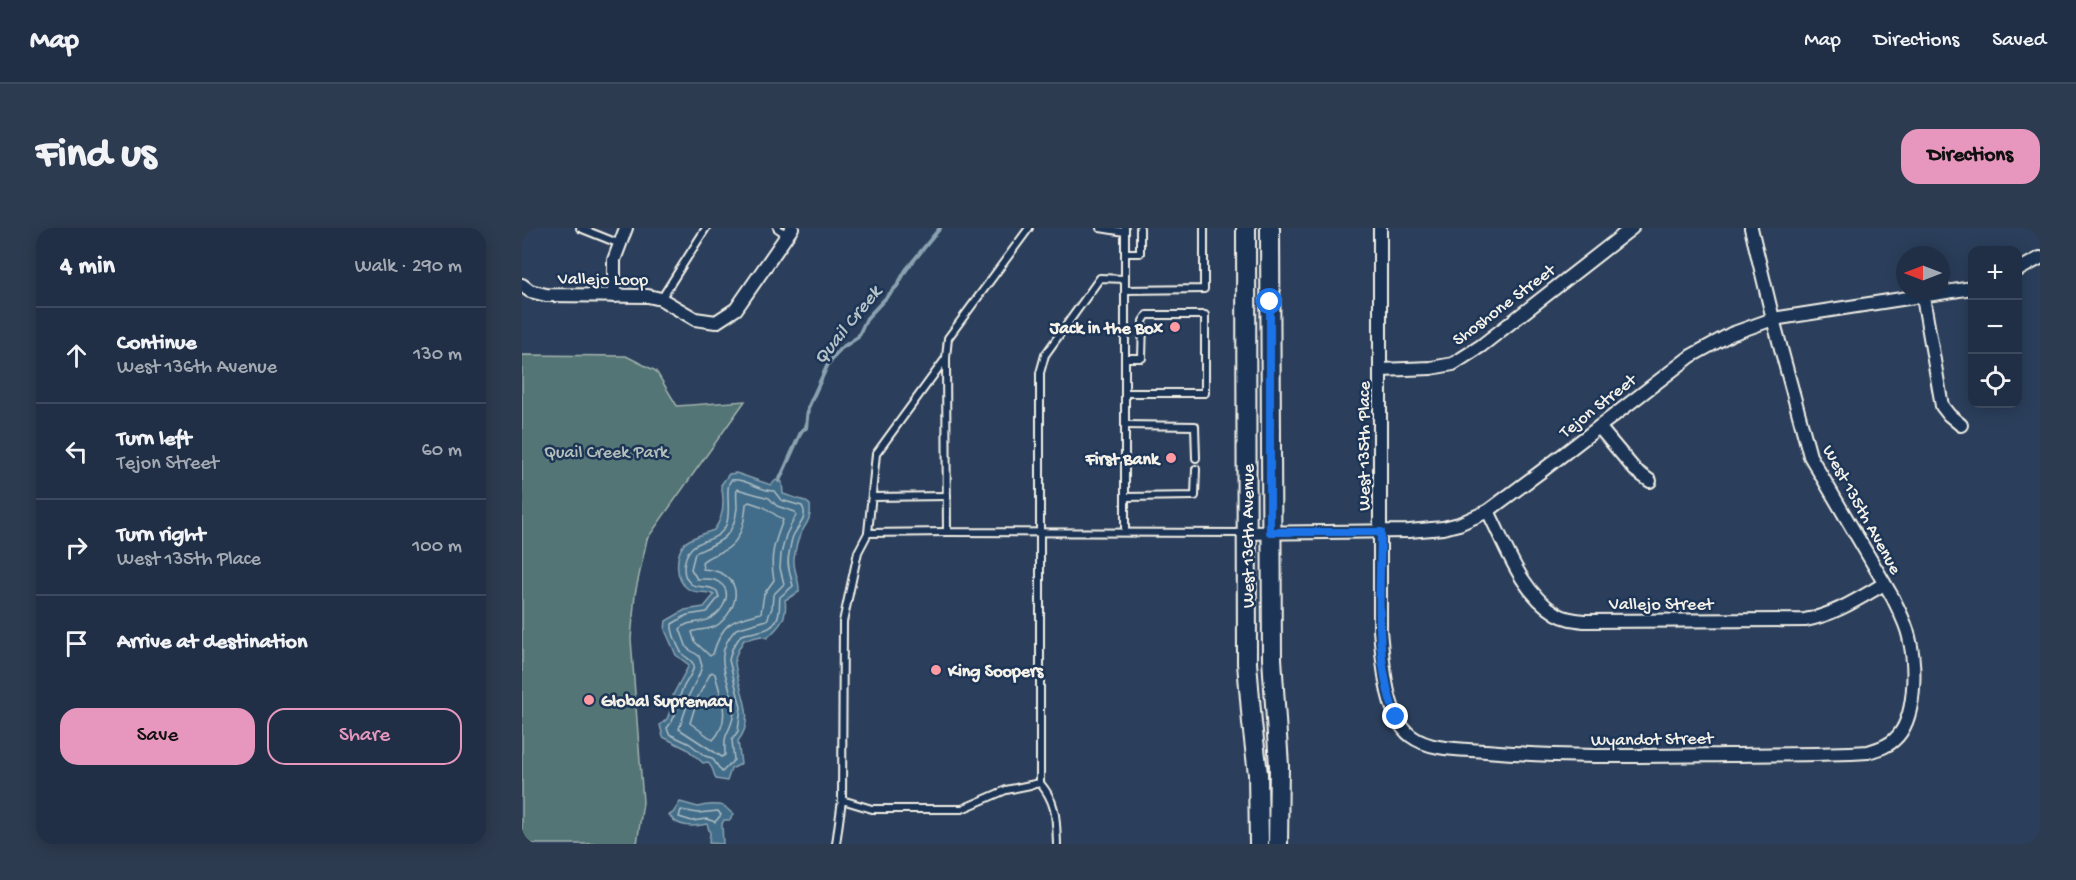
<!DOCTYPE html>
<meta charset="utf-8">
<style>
body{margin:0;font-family:"Gochi Hand",sans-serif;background:#2d3b50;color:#f1f3f6}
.controls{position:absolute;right:18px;top:18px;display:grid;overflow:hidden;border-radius:12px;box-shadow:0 3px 15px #0003}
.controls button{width:54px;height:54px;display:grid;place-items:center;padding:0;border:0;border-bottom:2px solid #3d4a5e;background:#202f45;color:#f1f3f6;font:30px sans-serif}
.compass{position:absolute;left:1374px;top:18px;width:54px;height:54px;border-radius:50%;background:#202f45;box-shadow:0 3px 15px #0003;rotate:270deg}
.stop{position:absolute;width:18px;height:18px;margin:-14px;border:4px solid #1a73e8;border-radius:50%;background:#fff}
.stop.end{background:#1a73e8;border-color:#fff;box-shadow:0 2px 6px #0008}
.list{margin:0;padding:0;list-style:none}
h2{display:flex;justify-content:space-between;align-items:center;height:78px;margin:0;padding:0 24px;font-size:26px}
h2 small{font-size:20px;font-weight:400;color:#a2a9b3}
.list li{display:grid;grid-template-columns:39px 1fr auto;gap:18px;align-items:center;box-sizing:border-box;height:96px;padding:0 24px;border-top:2px solid #3d4a5e}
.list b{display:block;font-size:22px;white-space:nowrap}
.list p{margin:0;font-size:20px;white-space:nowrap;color:#a2a9b3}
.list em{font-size:20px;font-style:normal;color:#a2a9b3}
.actions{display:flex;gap:12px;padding:18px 24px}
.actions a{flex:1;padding:14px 0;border:2px solid #e797bd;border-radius:18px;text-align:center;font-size:21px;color:#e797bd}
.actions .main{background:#e797bd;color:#111}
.icon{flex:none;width:33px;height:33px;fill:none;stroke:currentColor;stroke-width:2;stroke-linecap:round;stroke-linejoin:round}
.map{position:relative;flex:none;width:1518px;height:616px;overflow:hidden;border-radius:18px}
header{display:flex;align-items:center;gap:36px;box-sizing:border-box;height:84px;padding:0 30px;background:#202f45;border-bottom:2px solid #3d4a5e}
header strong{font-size:28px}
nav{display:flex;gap:33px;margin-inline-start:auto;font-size:21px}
.intro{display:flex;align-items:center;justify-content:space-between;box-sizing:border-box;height:144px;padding:0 36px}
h1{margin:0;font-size:42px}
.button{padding:15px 27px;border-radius:18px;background:#e797bd;color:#111;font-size:21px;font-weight:700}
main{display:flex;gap:36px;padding:0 36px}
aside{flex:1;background:#202f45;border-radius:18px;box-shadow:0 3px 15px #0003}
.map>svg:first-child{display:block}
</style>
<header>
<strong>Map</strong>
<nav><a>Map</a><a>Directions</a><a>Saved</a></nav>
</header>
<div class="intro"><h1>Find us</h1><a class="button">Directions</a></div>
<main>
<aside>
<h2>4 min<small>Walk · 290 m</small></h2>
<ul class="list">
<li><svg class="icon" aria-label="ahead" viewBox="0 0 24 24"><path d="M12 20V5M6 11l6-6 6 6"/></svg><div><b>Continue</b><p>West 136th Avenue</p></div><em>130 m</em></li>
<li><svg class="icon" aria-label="left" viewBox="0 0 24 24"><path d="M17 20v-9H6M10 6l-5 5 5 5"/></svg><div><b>Turn left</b><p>Tejon Street</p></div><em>60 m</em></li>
<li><svg class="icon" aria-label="right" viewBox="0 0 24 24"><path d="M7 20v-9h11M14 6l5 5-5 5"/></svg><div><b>Turn right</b><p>West 135th Place</p></div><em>100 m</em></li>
<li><svg class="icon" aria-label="arrive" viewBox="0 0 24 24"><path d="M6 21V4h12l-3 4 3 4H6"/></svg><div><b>Arrive at destination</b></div></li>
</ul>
<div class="actions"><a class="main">Save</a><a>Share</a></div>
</aside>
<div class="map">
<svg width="1518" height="616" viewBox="0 0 1518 616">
<rect width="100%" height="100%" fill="#2b3f5c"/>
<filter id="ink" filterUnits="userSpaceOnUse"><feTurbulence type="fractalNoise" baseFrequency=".0167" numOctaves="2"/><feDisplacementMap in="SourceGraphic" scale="12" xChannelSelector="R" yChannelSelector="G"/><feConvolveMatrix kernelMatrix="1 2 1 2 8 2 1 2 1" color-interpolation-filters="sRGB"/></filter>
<g filter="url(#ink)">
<polygon fill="#537575" stroke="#a4b3ae" stroke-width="1.5" points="0,127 104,128 134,143 155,178 223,173 125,311 113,366 109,411 121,574 115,616 0,616"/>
<g fill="#436d8a" stroke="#8aa2b0" stroke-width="1.5">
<path d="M214 245 249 257 254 252 260 254 261 266 283 273 288 277C290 295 281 297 276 312 274 317 273 325 272 331 271 343 278 352 277 364L263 372C266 390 257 399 245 410L239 408 222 412C218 418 213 426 213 434 215 461 236 488 216 513L219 536 209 541 205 553 194 551 190 540 186 534 181 535 165 521 141 509 138 497 145 491 153 470 151 467 167 437 154 427 143 402 144 393 163 382 182 379 192 367C183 362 174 367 165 360 153 351 153 328 162 316 166 311 186 304 192 302 202 289 203 274 199 257L207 246Z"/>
<path d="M158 574 176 579C182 577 198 575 203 579 206 581 208 584 211 586L208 592H202L200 596 201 616 187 615 188 605 185 596C171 599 156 600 147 587L151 585Z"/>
</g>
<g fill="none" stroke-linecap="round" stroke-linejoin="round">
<g stroke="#adbcc2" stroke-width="1.5">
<path d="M209 252C224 250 237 263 252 263L259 272 280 278C287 289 276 298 271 308 269 313 268 320 267 326 264 337 269 348 271 358L258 369C257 375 258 379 257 384 253 406 236 402 219 407L210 421 207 432 219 479 216 503 210 512 212 532 200 544 190 530 183 528 168 516 147 506 145 500C155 489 155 478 159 465 162 455 170 448 172 438 170 430 163 431 159 424 155 417 149 403 150 396L165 387 185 384 197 369 195 363C185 356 176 361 169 356 164 352 162 346 162 340 164 305 194 320 204 297 210 284 202 260 209 252Z"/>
<path d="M215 261 247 270 255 278 273 284 274 287 264 307 259 326 258 340 262 356 251 367 250 380 245 392 214 401C187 430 209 450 212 481 212 493 208 498 204 508 202 513 203 521 203 527L200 529 157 501 166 475 167 467 177 447 180 438 177 428 165 420 158 401C167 391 179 397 189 390 200 384 212 365 198 355 191 350 184 351 175 351L169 341 173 325C198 314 212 310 215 280 215 274 214 267 215 261Z"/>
<path d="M227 274 242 279 261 292C253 314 247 327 252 352L242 366 239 385C209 393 201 393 191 426L188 428 173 414 170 404C178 400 188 403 197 396 223 373 218 343 181 341L180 334C186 328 193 327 201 323 219 315 223 293 224 276Z"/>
<path d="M190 444 193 446C199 470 210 492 191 512L168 495 176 469 188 446Z"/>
<polygon points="159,582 176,585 196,583 199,587 193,594 185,591 170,593 157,589"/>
</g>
<polyline stroke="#8aa2b0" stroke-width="4" points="257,253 280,202 284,200 286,180 306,136 318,121 336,109 345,90 375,58 384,42 418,0"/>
<defs>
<g id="service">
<polyline points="58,0 98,16"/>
<polyline points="255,0 265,7"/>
<polyline points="507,0 426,110 424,130 425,304 721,305"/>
<polyline points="578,0 603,4"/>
<polyline points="603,25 618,25 618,0"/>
<polyline points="603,51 603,303"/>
<polyline points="603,62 682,61 682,0"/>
<polyline points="139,71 184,0"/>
<polyline points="424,130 354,226 346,305 425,304"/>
<polyline points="603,130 620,130 621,93 625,87 683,87 683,165 603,165"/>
<polyline points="603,197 673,198 674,230"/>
<polyline points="350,269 425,268"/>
<polyline points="604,269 673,268 674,241"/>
<polyline points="320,572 321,394 336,324 346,305"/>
<polyline points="314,616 320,572 350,581 440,581 484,562 518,555"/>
<path d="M535 616C534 591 535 575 518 555V145L523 127 578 50 603 51V0"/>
</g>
<g id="minor">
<path d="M858 0V402C861 432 863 488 889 508 909 523 940 521 964 523 1045 530 1125 528 1205 527 1252 526 1300 527 1346 524 1355 521 1365 519 1372 512 1395 492 1394 437 1387 409 1384 395 1377 383 1371 370L1288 228 1251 91 1229 0"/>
<polyline points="1496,42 1518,30"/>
<polyline points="0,57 8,63 24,67 126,68 139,71 173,91 194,94 214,81 270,0"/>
<polyline points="92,68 92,32 104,0"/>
<polyline points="1401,69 1420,178 1427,187 1439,197"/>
<polyline points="859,142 909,140 931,136 959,118 1110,0"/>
<polyline points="1077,199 1113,242 1128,253"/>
<path d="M966 283C984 318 999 365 1035 386 1043 391 1052 392 1062 393L1283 392C1312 387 1336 371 1362 356"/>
<polyline points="724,305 887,303 921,300 937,296 966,283 1021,242 1169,128 1209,106 1251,91 1450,60"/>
</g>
<g id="secondary">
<polyline points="724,0 725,435 730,495 736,546 737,616"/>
<polyline points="748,0 750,430 757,538 756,616"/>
</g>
</defs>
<use href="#service" stroke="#f4f1e8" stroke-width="10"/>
<use href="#minor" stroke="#f4f1e8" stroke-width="16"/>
<use href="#secondary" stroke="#f4f1e8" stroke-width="22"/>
<use href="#service" stroke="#1d3557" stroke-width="6"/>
<use href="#minor" stroke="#1d3557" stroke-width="12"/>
<use href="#secondary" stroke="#1d3557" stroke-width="18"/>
</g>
</g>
<g fill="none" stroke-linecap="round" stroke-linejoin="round" filter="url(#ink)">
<path stroke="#1a73e8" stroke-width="8" d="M748 74V304H859C858 364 852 433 874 489"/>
</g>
<g fill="#ff9aa2" stroke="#1d3557" stroke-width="2">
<circle cx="653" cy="99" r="6"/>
<circle cx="649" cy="230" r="6"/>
<circle cx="414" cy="442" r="6"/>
<circle cx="67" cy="472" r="6"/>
</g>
<g text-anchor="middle" stroke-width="5" stroke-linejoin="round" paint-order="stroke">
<g font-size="18" fill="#f4f1e8" stroke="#1d3557">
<text transform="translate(81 50) rotate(1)" y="6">Vallejo Loop</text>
<text transform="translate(981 76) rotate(-37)" y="6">Shoshone Street</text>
<text transform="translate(1075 177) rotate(-38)" y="6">Tejon Street</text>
<text transform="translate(841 218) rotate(-90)" y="6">West 135th Place</text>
<text transform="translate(1341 281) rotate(61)" y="6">West 135th Avenue</text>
<text transform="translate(725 308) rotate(-90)" y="6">West 136th Avenue</text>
<text x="1139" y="381">Vallejo Street</text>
<text transform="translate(1130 510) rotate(-1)" y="6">Wyandot Street</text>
</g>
<g font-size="18" font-weight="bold" fill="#f4f1e8" stroke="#1d3557" text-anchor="end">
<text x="641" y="105">Jack in the Box</text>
<text x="637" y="236">First Bank</text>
<text x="426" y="448" text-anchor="start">King Soopers</text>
<text x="79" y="478" text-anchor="start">Global Supremacy</text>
</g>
<g font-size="18" fill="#b4bfba" stroke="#1d3557">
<text x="84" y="229">Quail Creek Park</text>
</g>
<g font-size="20" font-style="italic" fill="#b6c3c7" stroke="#1d3557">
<text transform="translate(324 96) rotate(-51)" y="7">Quail Creek</text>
</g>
</g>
</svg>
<div class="controls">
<button>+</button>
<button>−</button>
<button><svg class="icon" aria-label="locate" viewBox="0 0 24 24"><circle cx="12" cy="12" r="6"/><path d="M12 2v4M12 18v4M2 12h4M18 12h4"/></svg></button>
</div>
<svg class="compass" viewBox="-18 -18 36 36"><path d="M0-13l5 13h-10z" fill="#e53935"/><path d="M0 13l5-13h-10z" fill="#a2a9b3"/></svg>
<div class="stop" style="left:748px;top:74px"></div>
<div class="stop end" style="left:874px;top:489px"></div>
</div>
</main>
